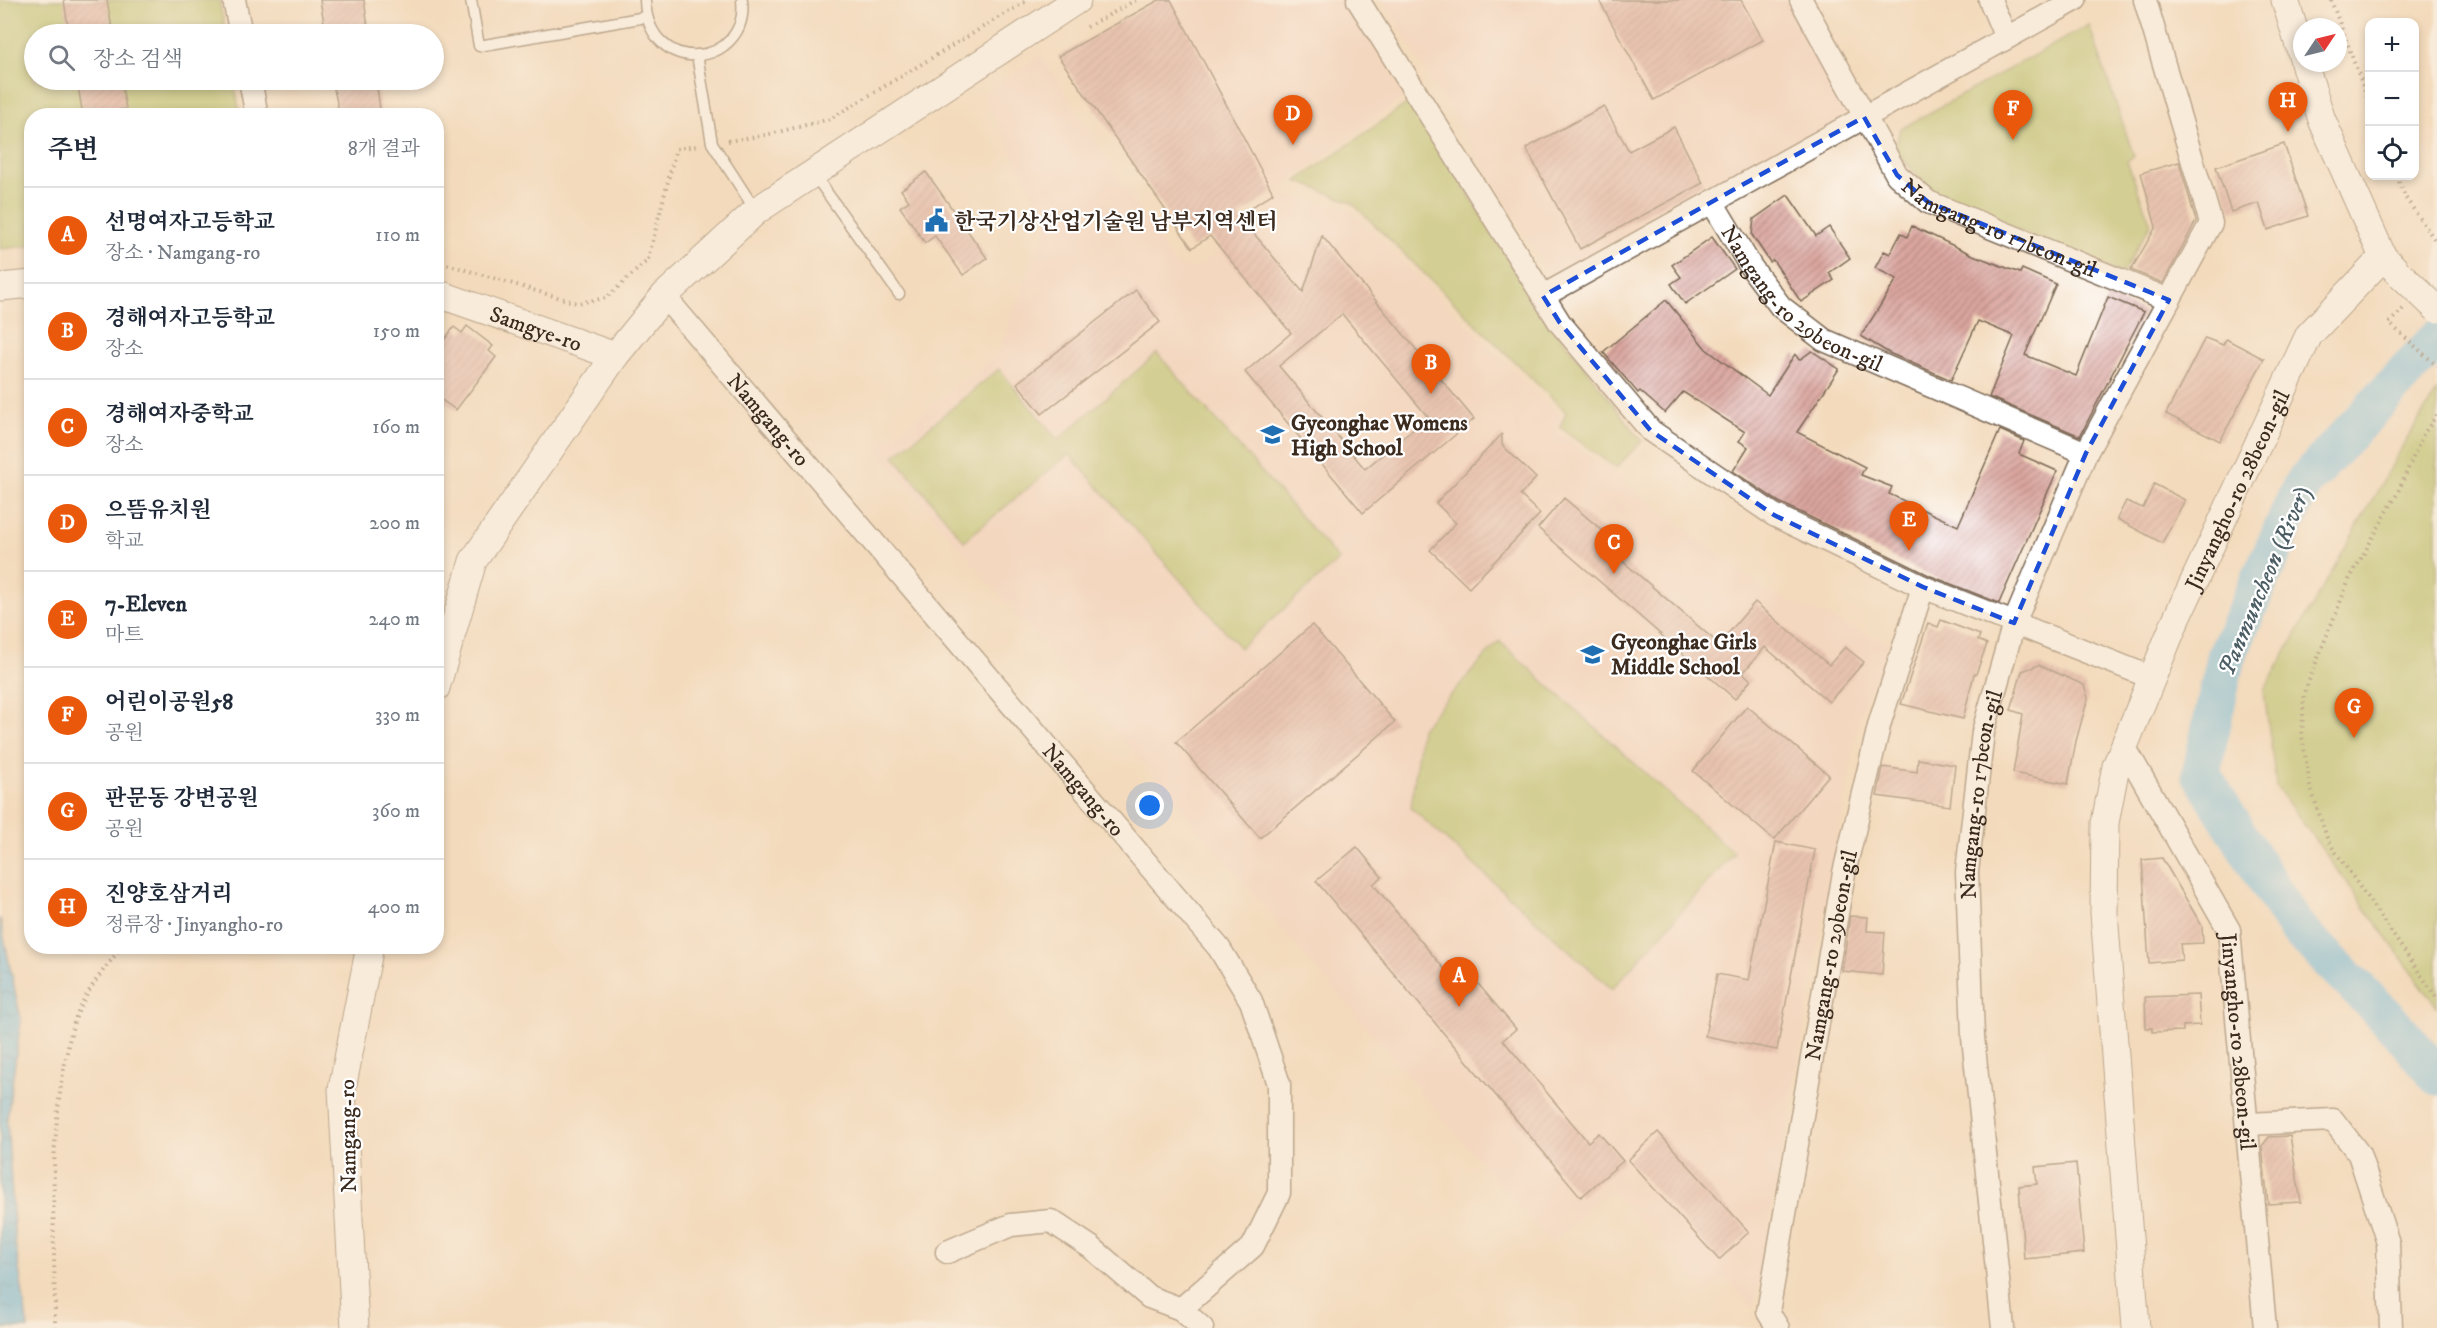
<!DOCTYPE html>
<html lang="ko">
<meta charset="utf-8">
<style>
body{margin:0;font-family:"IM FELL DW Pica","Noto Serif KR",serif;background:#f6f6f7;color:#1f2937}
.controls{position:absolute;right:18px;top:18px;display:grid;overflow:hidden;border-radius:12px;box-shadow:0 3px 9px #0003}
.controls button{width:54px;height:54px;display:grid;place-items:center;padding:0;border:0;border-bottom:2px solid #e0e1e3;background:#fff;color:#1f2937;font:30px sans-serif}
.compass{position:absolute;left:2293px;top:18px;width:54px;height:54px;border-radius:50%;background:#fff;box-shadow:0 3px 9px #0003;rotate:55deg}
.you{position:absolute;left:1150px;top:806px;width:21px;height:21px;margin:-15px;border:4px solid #fff;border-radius:50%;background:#1a73e8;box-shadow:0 0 0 9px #1a73e833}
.badge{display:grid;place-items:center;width:39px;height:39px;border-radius:50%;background:#ea580c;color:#fff;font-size:20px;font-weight:700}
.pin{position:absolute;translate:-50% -50px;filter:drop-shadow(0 2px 3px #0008)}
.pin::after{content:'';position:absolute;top:32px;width:21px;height:18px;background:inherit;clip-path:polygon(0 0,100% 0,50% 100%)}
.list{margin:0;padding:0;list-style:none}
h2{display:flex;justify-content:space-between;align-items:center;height:78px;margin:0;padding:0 24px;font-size:26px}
h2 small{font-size:20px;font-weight:400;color:#747a83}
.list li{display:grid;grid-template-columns:39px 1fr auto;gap:18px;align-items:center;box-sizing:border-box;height:96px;padding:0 24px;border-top:2px solid #e0e1e3}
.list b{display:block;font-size:22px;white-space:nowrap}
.list p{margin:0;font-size:20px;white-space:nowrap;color:#747a83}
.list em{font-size:20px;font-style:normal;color:#747a83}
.icon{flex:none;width:33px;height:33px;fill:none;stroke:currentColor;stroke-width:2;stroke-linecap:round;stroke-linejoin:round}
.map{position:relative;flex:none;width:2437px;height:1328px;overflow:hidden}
.search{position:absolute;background:#fff;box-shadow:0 3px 9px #0003;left:24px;top:24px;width:420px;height:66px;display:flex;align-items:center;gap:15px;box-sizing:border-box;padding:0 21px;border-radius:33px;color:#747a83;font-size:22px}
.panel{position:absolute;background:#fff;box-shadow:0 3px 9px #0003;left:24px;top:108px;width:420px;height:846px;border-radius:24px}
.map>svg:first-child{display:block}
</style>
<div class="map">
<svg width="2437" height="1328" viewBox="0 0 2437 1328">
<defs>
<pattern id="water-ripples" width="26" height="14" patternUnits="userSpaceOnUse" patternTransform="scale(1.5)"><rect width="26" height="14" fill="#6cbde7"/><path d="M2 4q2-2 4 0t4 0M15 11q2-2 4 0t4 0" fill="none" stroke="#5a9abb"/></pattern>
<pattern id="building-hatch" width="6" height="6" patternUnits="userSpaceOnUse" patternTransform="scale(1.5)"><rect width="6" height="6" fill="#daa59e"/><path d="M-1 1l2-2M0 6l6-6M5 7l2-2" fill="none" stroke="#b28780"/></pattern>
</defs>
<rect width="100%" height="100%" fill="#fff"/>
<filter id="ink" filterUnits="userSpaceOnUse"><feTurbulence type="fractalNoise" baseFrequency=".0167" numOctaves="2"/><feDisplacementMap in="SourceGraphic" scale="12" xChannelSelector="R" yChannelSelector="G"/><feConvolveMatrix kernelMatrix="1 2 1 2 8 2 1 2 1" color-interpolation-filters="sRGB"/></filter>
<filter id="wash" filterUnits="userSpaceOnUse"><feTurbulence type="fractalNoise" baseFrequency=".008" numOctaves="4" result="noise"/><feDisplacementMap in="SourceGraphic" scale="24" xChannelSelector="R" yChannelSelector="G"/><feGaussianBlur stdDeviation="1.35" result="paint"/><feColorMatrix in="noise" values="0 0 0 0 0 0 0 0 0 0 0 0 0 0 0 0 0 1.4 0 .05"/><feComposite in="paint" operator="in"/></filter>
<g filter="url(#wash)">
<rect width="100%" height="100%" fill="#f3dabc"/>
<g fill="#f5d2c3">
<polygon points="1171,0 1345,0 1405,96 1273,193"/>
<polygon points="1383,0 1788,0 1855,114 1554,282"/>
<polygon points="1041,55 1174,264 1196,269 1287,195 1349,209 1563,419 1555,429 1766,591 1890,643 1859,716 1754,1308 1726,1279 1707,1291 1610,1190 1550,1244 876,449 997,354 1048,225 983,94"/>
</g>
<g fill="#adbf62" stroke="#747440" stroke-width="1.5">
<polygon points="0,0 219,0 226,34 34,34 34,80 234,80 240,115 32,116 31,246 0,249"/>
<polygon points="2089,25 2134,156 2127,161 2151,224 2122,274 1936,196 1895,150 1900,129"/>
<polygon points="1412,100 1534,302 1642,441 1616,468 1560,427 1566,412 1351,202 1297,181"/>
<polygon points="1157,353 1339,560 1240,648 1069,454 964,541 894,456 999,369 1058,440"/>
<polygon points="2437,391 2437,1007 2276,786 2264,691 2408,437"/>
<polygon points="1499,641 1734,853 1612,989 1411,808 1421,728"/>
</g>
<polygon fill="url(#water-ripples)" stroke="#547482" stroke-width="1.5" points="0,918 21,1020 7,1119 15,1242 28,1328 0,1328"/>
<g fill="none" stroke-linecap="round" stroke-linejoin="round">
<polyline stroke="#6cbde7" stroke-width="39" points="2437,339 2303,483 2226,657 2201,774 2295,926 2399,1030 2437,1076"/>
</g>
<g id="blocks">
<g fill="url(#building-hatch)" fill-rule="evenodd">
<polygon points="64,0 107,0 113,34 69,34"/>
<polygon points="320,0 364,0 369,34 326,34"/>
<path d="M1159 0H1171L1273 193 1239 216 1303 292 1322 236 1474 419 1363 513 1245 372 1291 333 1210 236 1192 248 1058 56ZM1342 314 1428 417 1365 469 1279 366Z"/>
<polygon points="1599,0 1741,0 1763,40 1654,100"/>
<polygon points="77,80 121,80 126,109 83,116"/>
<polygon points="332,80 376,80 381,116 340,116"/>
<polygon points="1604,106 1629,151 1674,127 1703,183 1580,249 1526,148"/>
<polygon points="2284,144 2308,216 2268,230 2259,203 2231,212 2216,167"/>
<polygon points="2179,162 2196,221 2163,283 2131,270 2156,227 2141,173"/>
<polygon points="926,172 987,258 963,275 935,236 925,243 900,207 909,201 901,190"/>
<polygon points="1788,195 1816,236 1829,227 1850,258 1829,273 1834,280 1801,302 1773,260 1770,262 1752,235 1754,219"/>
<polygon points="1912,226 1973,255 2020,273 2022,269 2056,284 2025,355 2076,376 2108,297 2144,312 2080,436 1989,397 2014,336 1978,321 1951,380 1889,353 1861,336 1897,279 1875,268 1884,251 1890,254 1901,233 1907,237"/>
<polygon points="1712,237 1735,269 1685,304 1671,284 1681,277 1672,265"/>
<polygon points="1136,290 1160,322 1042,414 1017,383"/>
<polygon points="1666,300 1706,349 1768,395 1795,354 1799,360 1812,351 1839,369 1797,432 1865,467 1861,475 1892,487 1889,494 1958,526 2000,430 2024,441 2019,454 2057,471 1999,603 1931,576 1779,502 1733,471 1748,447 1739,441 1745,432 1683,392 1665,413 1640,391 1638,393 1603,352"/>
<polygon points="467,326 493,346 489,351 496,357 456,410 436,396 436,351 454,327 462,333"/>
<polygon points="2205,338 2223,345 2226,339 2264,359 2220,441 2166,414"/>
<polygon points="1502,434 1502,445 1536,478 1520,495 1540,514 1469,588 1430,550 1456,523 1436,503"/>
<polygon points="2154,484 2185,500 2162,543 2117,519 2126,501 2143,508"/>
<polygon points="1564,498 1610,537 1605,546 1719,644 1755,602 1829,665 1845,647 1864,662 1829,702 1765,647 1743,673 1751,680 1735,699 1538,528"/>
<polygon points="1941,620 1980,635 1978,640 1987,644 1976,674 1974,674 1963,719 1901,704 1928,623 1938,627"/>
<polygon points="1312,625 1395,722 1260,838 1176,742"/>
<polygon points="2039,665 2084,685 2088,698 2076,741 2068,784 2013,773 2023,714 2011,710 2022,671"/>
<polygon points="1747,706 1829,775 1774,840 1693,771"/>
<polygon points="1918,759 1955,765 1950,806 1877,796 1883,767 1917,772"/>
<polygon points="1776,842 1815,850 1777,1050 1705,1036 1717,974 1749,980"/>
<polygon points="1357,847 1382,877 1373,884 1457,984 1470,974 1516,1029 1503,1040 1588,1142 1599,1133 1623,1161 1581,1197 1316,881"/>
<polygon points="2162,858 2202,926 2203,943 2180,944 2182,960 2149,963 2142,860"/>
<polygon points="1850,916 1868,917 1867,931 1885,932 1882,975 1842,971"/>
<polygon points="2198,995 2200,1025 2183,1026 2183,1031 2152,1032 2152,1028 2146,1028 2145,997"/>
<polygon points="1658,1132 1749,1232 1719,1260 1628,1160"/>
<polygon points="2290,1136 2301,1202 2268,1204 2262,1146 2269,1137"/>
<polygon points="2076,1163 2084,1253 2024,1259 2019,1186 2037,1184 2035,1167"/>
</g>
</g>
</g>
<g filter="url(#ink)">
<use href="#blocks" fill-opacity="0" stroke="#7b6855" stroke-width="1.5"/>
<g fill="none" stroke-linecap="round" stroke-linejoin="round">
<defs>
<g id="service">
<polyline points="471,0 479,46 646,17"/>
<path d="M645 0C648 80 750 67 742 0"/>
<polyline points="697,55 712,143 756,211"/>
<polyline points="813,173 899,294"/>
</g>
<g id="minor">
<polyline points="234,0 241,34"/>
<polyline points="1358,0 1560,323 1651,431 1774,515 1923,587 2150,677"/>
<path id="s1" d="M1801 0 1897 175 1928 202 2169 300"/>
<polyline points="1990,0 2006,38"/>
<polyline points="250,80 257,116"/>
<path id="s2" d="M1712 202 1751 267 1781 307 1824 340 2086 453"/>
<path id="s3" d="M664 296 1219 948 1251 1001 1279 1084V1193L1253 1246 1181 1309 1202 1328"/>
<polyline points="1543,296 2075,0"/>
<path id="s4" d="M2124 746 2229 930 2265 1328"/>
<polyline points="2248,1124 2333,1120 2359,1154 2388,1243 2391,1328"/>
<polyline points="947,1252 1011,1225 1051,1221 1092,1248 1149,1297 1181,1309"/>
<path id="s5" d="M1778 1328 1768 1312 1844 873 1880 722 1923 587"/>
<path id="s6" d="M2003 1328 1973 1037 1967 872 1983 732 2014 623 2086 453 2211 223 2145 0"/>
</g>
<g id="tertiary">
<polyline points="2285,0 2302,55"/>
<polyline points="2304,63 2322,120 2383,257 2395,269"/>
<polyline points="0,287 32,284"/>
<path id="s7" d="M436 293 615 356 664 296 756 211 1077 0"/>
<polyline points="436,688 473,561 615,356"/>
<polyline points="355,1328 342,1089 370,946"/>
<path id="s8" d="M2136 1328 2104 913 2105 823 2116 766 2175 622 2309 335 2383 257"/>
</g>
</defs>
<use href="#service" stroke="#7b6855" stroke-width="13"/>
<use href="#minor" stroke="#7b6855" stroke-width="25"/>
<use href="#tertiary" stroke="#7b6855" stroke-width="29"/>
<g stroke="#7b6855" stroke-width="4" stroke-dasharray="1.5 4.5" stroke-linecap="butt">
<polyline points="2331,0 2370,105"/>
<polyline points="1087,27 1136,0"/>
<polyline points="728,141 766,135 830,119 1028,0"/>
<polyline points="2397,176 2405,197 2437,243"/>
<polyline points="436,261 577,303 606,298 648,260 676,149 697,146"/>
<polyline points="2403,309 2389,323 2437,366"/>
<polyline points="2437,415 2423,435 2397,494 2349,580 2304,693 2302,736 2310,786 2328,841 2437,998"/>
<path d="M55 1328C55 1240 48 1154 64 1068 68 1048 71 1024 81 1006 92 983 107 965 123 946"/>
</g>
<use href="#service" stroke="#fff" stroke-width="10"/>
<use href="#minor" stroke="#fff" stroke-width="22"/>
<use href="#tertiary" stroke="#fff" stroke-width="27"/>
<defs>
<polyline id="tertiary-bridge" points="2401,275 2437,309"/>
</defs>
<use href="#tertiary-bridge" stroke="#7b6855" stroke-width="29" stroke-linecap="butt"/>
<use href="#tertiary-bridge" stroke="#fff" stroke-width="27"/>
</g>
</g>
<path d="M0 0H2437V1328H0ZM1864 117 1897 175 1928 202 2169 300 2086 453 2014 623 1923 587 1774 515 1651 431 1560 323 1543 296Z" fill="#f3dabc" fill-opacity=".55" fill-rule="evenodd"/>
<path fill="none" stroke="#1d4ed8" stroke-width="4.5" stroke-dasharray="12 8" stroke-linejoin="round" d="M1864 117 1897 175 1928 202 2169 300 2086 453 2014 623 1923 587 1774 515 1651 431 1560 323 1543 296Z"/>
<defs>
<symbol id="civic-bare" viewBox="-9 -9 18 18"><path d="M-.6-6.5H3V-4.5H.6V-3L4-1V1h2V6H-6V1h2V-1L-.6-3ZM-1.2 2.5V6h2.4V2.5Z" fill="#1f6fb2" stroke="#fff" stroke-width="2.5" paint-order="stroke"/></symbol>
<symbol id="school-bare" viewBox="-9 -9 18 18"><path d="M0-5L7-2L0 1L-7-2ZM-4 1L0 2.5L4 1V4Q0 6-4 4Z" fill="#1f6fb2" stroke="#fff" stroke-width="2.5" paint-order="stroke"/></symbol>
</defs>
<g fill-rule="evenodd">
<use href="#civic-bare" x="920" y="204" width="33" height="33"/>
<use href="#school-bare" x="1256" y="418" width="33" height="33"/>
<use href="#school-bare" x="1576" y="638" width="33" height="33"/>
</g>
<g text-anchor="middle" stroke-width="4.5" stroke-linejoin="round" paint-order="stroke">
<g font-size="22" font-weight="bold" fill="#3b2a1e" stroke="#fff" text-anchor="start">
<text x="954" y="229">한국기상산업기술원 남부지역센터</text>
<text x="1291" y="430">Gyeonghae Womens<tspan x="1291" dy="25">High School</tspan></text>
<text x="1611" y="649">Gyeonghae Girls<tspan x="1611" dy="25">Middle School</tspan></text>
</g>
<g font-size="22" fill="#3b2a1e" stroke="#fff">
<text dy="8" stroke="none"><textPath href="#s1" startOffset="316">Namgang-ro 17beon-gil</textPath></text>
<text dy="8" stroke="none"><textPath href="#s2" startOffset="136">Namgang-ro 29beon-gil</textPath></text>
<text dy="8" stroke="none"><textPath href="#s7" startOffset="106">Samgye-ro</textPath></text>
<text dy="8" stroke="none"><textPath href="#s3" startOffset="162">Namgang-ro</textPath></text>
<text dy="8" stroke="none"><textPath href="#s8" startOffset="866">Jinyangho-ro 28beon-gil</textPath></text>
<text dy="8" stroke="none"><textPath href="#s3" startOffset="648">Namgang-ro</textPath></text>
<text dy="8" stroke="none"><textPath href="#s6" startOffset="536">Namgang-ro 17beon-gil</textPath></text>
<text dy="8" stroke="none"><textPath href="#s5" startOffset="381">Namgang-ro 29beon-gil</textPath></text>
<text dy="8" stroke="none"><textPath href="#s4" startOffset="324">Jinyangho-ro 28beon-gil</textPath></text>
<text transform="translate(347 1136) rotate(-91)" y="8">Namgang-ro</text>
</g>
<g font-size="24" font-style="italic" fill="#4c5d64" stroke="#fff">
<text transform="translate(2264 581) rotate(-67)" y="8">Panmuncheon (River)</text>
</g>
</g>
</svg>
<div class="controls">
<button>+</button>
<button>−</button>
<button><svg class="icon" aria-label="locate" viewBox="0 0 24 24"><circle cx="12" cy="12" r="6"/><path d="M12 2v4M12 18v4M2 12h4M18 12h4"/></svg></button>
</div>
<svg class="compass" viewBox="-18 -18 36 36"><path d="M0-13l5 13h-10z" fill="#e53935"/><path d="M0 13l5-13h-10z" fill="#747a83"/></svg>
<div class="you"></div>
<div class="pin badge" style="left:1459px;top:1007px">A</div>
<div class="pin badge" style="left:1431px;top:394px">B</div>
<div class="pin badge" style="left:1614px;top:574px">C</div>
<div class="pin badge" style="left:1293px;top:145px">D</div>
<div class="pin badge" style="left:1909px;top:551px">E</div>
<div class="pin badge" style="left:2013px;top:140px">F</div>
<div class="pin badge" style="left:2354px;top:738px">G</div>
<div class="pin badge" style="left:2288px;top:132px">H</div>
<div class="search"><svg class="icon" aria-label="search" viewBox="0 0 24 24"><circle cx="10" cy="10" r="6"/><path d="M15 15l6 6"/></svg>장소 검색</div>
<section class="panel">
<h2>주변<small>8개 결과</small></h2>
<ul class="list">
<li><span class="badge">A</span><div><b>선명여자고등학교</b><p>장소 · Namgang-ro</p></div><em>110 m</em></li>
<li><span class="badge">B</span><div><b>경해여자고등학교</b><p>장소</p></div><em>150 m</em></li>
<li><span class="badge">C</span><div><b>경해여자중학교</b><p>장소</p></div><em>160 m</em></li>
<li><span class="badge">D</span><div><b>으뜸유치원</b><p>학교</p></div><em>200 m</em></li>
<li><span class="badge">E</span><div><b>7-Eleven</b><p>마트</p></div><em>240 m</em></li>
<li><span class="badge">F</span><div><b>어린이공원58</b><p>공원</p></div><em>330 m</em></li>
<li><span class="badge">G</span><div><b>판문동 강변공원</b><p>공원</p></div><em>360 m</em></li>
<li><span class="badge">H</span><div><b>진양호삼거리</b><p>정류장 · Jinyangho-ro</p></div><em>400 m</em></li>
</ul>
</section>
</div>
